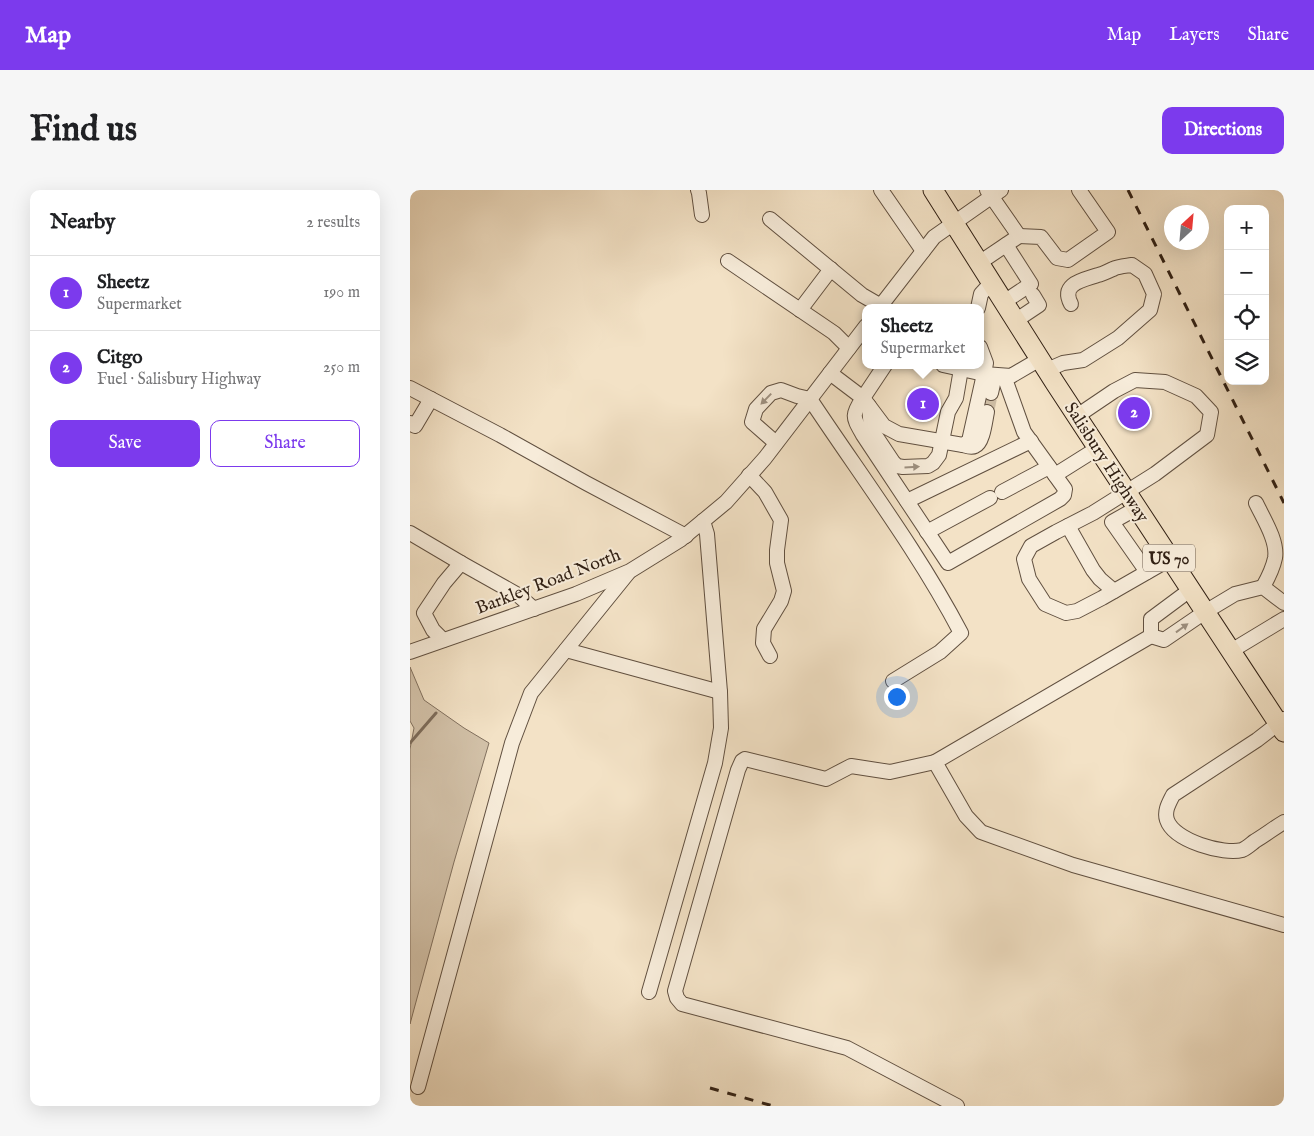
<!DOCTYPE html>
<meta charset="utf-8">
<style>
body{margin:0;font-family:"IM FELL English",serif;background:#f6f6f6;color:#202124}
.controls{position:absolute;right:15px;top:15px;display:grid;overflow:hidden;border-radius:10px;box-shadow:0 5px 20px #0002}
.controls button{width:45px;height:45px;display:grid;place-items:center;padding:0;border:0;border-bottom:1px solid #e0e0e0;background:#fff;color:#202124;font:25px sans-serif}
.compass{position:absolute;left:754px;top:15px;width:45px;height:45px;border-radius:50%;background:#fff;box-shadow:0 5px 20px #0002;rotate:26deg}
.you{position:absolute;left:486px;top:506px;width:18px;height:18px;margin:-12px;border:4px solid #fff;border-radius:50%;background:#1a73e8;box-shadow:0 0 0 8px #1a73e833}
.badge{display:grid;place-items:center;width:32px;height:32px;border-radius:50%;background:#7c3aed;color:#fff;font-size:16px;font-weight:700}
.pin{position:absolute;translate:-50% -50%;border:2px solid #fff;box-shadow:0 1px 5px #0006}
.popup{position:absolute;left:452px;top:114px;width:122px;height:65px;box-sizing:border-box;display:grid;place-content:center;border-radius:10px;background:#fff;filter:drop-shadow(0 1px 4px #0005);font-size:16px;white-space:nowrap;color:#757577}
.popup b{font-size:19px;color:#202124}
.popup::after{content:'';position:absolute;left:50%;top:100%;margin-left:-10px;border:10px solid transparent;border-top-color:#fff}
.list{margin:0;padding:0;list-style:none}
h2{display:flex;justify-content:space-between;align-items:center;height:65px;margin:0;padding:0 20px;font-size:21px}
h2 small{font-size:16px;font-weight:400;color:#757577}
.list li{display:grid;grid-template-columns:32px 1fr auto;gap:15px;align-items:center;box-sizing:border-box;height:75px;padding:0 20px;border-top:1px solid #e0e0e0}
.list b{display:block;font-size:19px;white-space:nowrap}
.list p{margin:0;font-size:16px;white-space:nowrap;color:#757577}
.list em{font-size:16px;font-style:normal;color:#757577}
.actions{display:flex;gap:10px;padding:15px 20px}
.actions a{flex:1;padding:11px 0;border:1px solid #7c3aed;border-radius:10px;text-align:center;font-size:18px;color:#7c3aed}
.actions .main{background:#7c3aed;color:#fff}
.icon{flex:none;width:28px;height:28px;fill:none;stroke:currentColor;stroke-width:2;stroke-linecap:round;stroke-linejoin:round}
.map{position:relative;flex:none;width:874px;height:916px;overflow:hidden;border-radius:10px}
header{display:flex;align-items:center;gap:30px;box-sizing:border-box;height:70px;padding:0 25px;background:#7c3aed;color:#fff}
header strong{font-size:24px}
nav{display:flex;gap:28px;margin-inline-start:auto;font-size:18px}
.intro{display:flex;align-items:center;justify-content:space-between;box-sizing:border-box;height:120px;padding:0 30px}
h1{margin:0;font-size:35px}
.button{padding:12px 22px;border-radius:10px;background:#7c3aed;color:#fff;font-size:18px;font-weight:700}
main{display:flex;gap:30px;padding:0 30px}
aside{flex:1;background:#fff;border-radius:10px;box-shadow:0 5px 20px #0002}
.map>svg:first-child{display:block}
</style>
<header>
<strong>Map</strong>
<nav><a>Map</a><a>Layers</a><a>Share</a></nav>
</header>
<div class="intro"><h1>Find us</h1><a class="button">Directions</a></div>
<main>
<aside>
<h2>Nearby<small>2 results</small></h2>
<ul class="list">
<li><span class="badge">1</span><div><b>Sheetz</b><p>Supermarket</p></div><em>190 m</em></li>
<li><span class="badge">2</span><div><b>Citgo</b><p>Fuel · Salisbury Highway</p></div><em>250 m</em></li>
</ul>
<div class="actions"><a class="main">Save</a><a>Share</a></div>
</aside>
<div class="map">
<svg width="874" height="916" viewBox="0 0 874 916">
<rect width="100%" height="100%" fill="#f3e2c6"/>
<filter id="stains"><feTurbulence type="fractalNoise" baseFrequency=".004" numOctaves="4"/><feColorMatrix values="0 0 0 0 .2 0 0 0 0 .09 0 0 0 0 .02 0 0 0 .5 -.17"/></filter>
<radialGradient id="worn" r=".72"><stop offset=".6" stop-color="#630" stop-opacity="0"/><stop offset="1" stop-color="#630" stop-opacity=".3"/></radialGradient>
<polygon fill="#d2c1a8" stroke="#81705e" points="0,477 14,510 54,538 79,553 44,672 0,834 0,559 4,538 0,531"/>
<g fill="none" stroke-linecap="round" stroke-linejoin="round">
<polyline stroke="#7d6c5a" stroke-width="3" points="0,553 26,523"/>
<polyline stroke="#ccbba2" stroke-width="14" stroke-dasharray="14 7" stroke-linecap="butt" points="577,222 581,203"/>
<defs>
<g id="minor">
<polyline points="288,0 289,3 292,25"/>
<polyline points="471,0 513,61"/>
<polyline points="360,29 452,105 471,116"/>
<polyline points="609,46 631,47 647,68 658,70 698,42 669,0"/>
<polyline points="318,71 424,143 439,158"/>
<polyline points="569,73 609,46 577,0"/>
<polyline points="594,112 621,94 596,55"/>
<polyline points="469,118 524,47 591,0"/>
<polyline points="568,118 571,104 582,92"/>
<polyline points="390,120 421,79"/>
<polyline points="605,131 629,115 623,105"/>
<path d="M570 157 576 173 574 184 559 251 553 255 489 244 474 236 453 208C441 226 443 227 453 245L538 373 650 309 654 305 655 299 614 242 594 186"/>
<polyline points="533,175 574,184 601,186 630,169"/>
<path d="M637 180 653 173 673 170 708 148 740 120 744 104 735 84 722 75C716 76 709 76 703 79 698 81 693 84 688 85 674 90 650 93 661 114"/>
<polyline points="420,183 453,208 475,175"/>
<polyline points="0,198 90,245 176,293 276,346"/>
<polyline points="581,203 585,185"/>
<polyline points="459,216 461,239 483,272 487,276 493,277 518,276 523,273 529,265 538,222 546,208 551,179"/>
<polyline points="667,226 704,201 725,190 755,192 786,206 801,222 797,245 745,284 683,323 646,342 621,356 614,369 619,389 635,414 656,423 667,421 692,408 760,369"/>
<polyline points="0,233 5,236 21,209"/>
<path d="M366 253 342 232 346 219 361 203 371 200 387 206 400 209C451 286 508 361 551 443L530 462 483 491"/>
<path d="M553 255C557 256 561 258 565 256 573 253 575 231 577 222"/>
<polyline points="339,285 355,302 371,330 367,360 367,373 374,401 371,411 354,439 353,453 360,466"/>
<polyline points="645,285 688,258"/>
<polyline points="592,302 639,277"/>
<polyline points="497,311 621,251"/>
<path d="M846 313C853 328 868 351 865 368 863 378 858 388 853 397"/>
<polyline points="727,318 702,332 737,382"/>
<polyline points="658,336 683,380 690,389 704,401"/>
<polyline points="517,342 580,308"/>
<polyline points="0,343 51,373"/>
<polyline points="780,400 741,429 741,446 754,450 795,422 825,404 853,397 874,413"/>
<polyline points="741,446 525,572 556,626 571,642 663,675 874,735"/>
<polyline points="33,450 23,440 14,423 34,393 51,373 108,405 124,419"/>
<polyline points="156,460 310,502"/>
<polyline points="821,461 874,429"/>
<polyline points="0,462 166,404 220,381 270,350 316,312 355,268 456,136"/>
<path d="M874 529 847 550 763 605C759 613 754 621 757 630 764 651 814 665 832 660 837 658 841 654 845 651 855 645 864 638 874 632"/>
<polyline points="525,572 480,582 441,576 416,589 335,569 332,571 328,580 265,801 267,808 272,814 437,858 547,916"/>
<polyline points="239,802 305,573 311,538 310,502 297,344 293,331"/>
<polyline points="8,897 102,553 121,503 218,383"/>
</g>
<polyline id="highway" points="523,0 645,193 874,542"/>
</defs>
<use href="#minor" stroke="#615040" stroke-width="16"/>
<use href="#highway" stroke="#301f13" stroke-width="21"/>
<use href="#minor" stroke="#f7ecda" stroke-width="14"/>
<use href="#highway" stroke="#f3e2c6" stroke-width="19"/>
<g stroke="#301f13" stroke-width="3" stroke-dasharray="9 9" stroke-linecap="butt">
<polyline points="718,0 874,313"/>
<polyline points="300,898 363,916"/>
</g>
</g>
<defs><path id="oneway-solid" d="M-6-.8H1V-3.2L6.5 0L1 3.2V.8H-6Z" transform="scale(1.25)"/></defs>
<g fill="#9d9080">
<use href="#oneway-solid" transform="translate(356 209) rotate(134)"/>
<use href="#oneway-solid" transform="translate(502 277) rotate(-3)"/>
<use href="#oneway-solid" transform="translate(772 438) rotate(-36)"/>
</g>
<g text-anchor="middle" stroke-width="4" stroke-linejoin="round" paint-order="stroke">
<rect fill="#f7ecda" stroke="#6c5c4f" stroke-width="1" x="733" y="354.5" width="52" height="27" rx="4"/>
<g font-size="16" font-weight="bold" fill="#301f13">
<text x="759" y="374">US 70</text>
</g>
<g font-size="18" fill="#301f13" stroke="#f7ecda">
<text transform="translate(697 272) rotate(57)" y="6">Salisbury Highway</text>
<text transform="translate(138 391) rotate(-21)" y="6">Barkley Road North</text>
</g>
</g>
<rect width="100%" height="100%" filter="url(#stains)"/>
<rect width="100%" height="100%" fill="url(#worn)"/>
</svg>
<div class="controls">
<button>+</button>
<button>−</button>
<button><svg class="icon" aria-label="locate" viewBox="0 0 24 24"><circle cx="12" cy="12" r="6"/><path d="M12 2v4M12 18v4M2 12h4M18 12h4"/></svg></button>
<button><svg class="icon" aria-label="layers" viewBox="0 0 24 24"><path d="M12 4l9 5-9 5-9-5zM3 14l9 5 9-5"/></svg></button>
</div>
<svg class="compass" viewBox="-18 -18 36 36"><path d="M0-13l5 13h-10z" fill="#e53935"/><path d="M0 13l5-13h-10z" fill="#757577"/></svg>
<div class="you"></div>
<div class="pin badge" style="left:513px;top:214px">1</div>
<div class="popup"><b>Sheetz</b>Supermarket</div>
<div class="pin badge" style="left:724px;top:223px">2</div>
</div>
</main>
